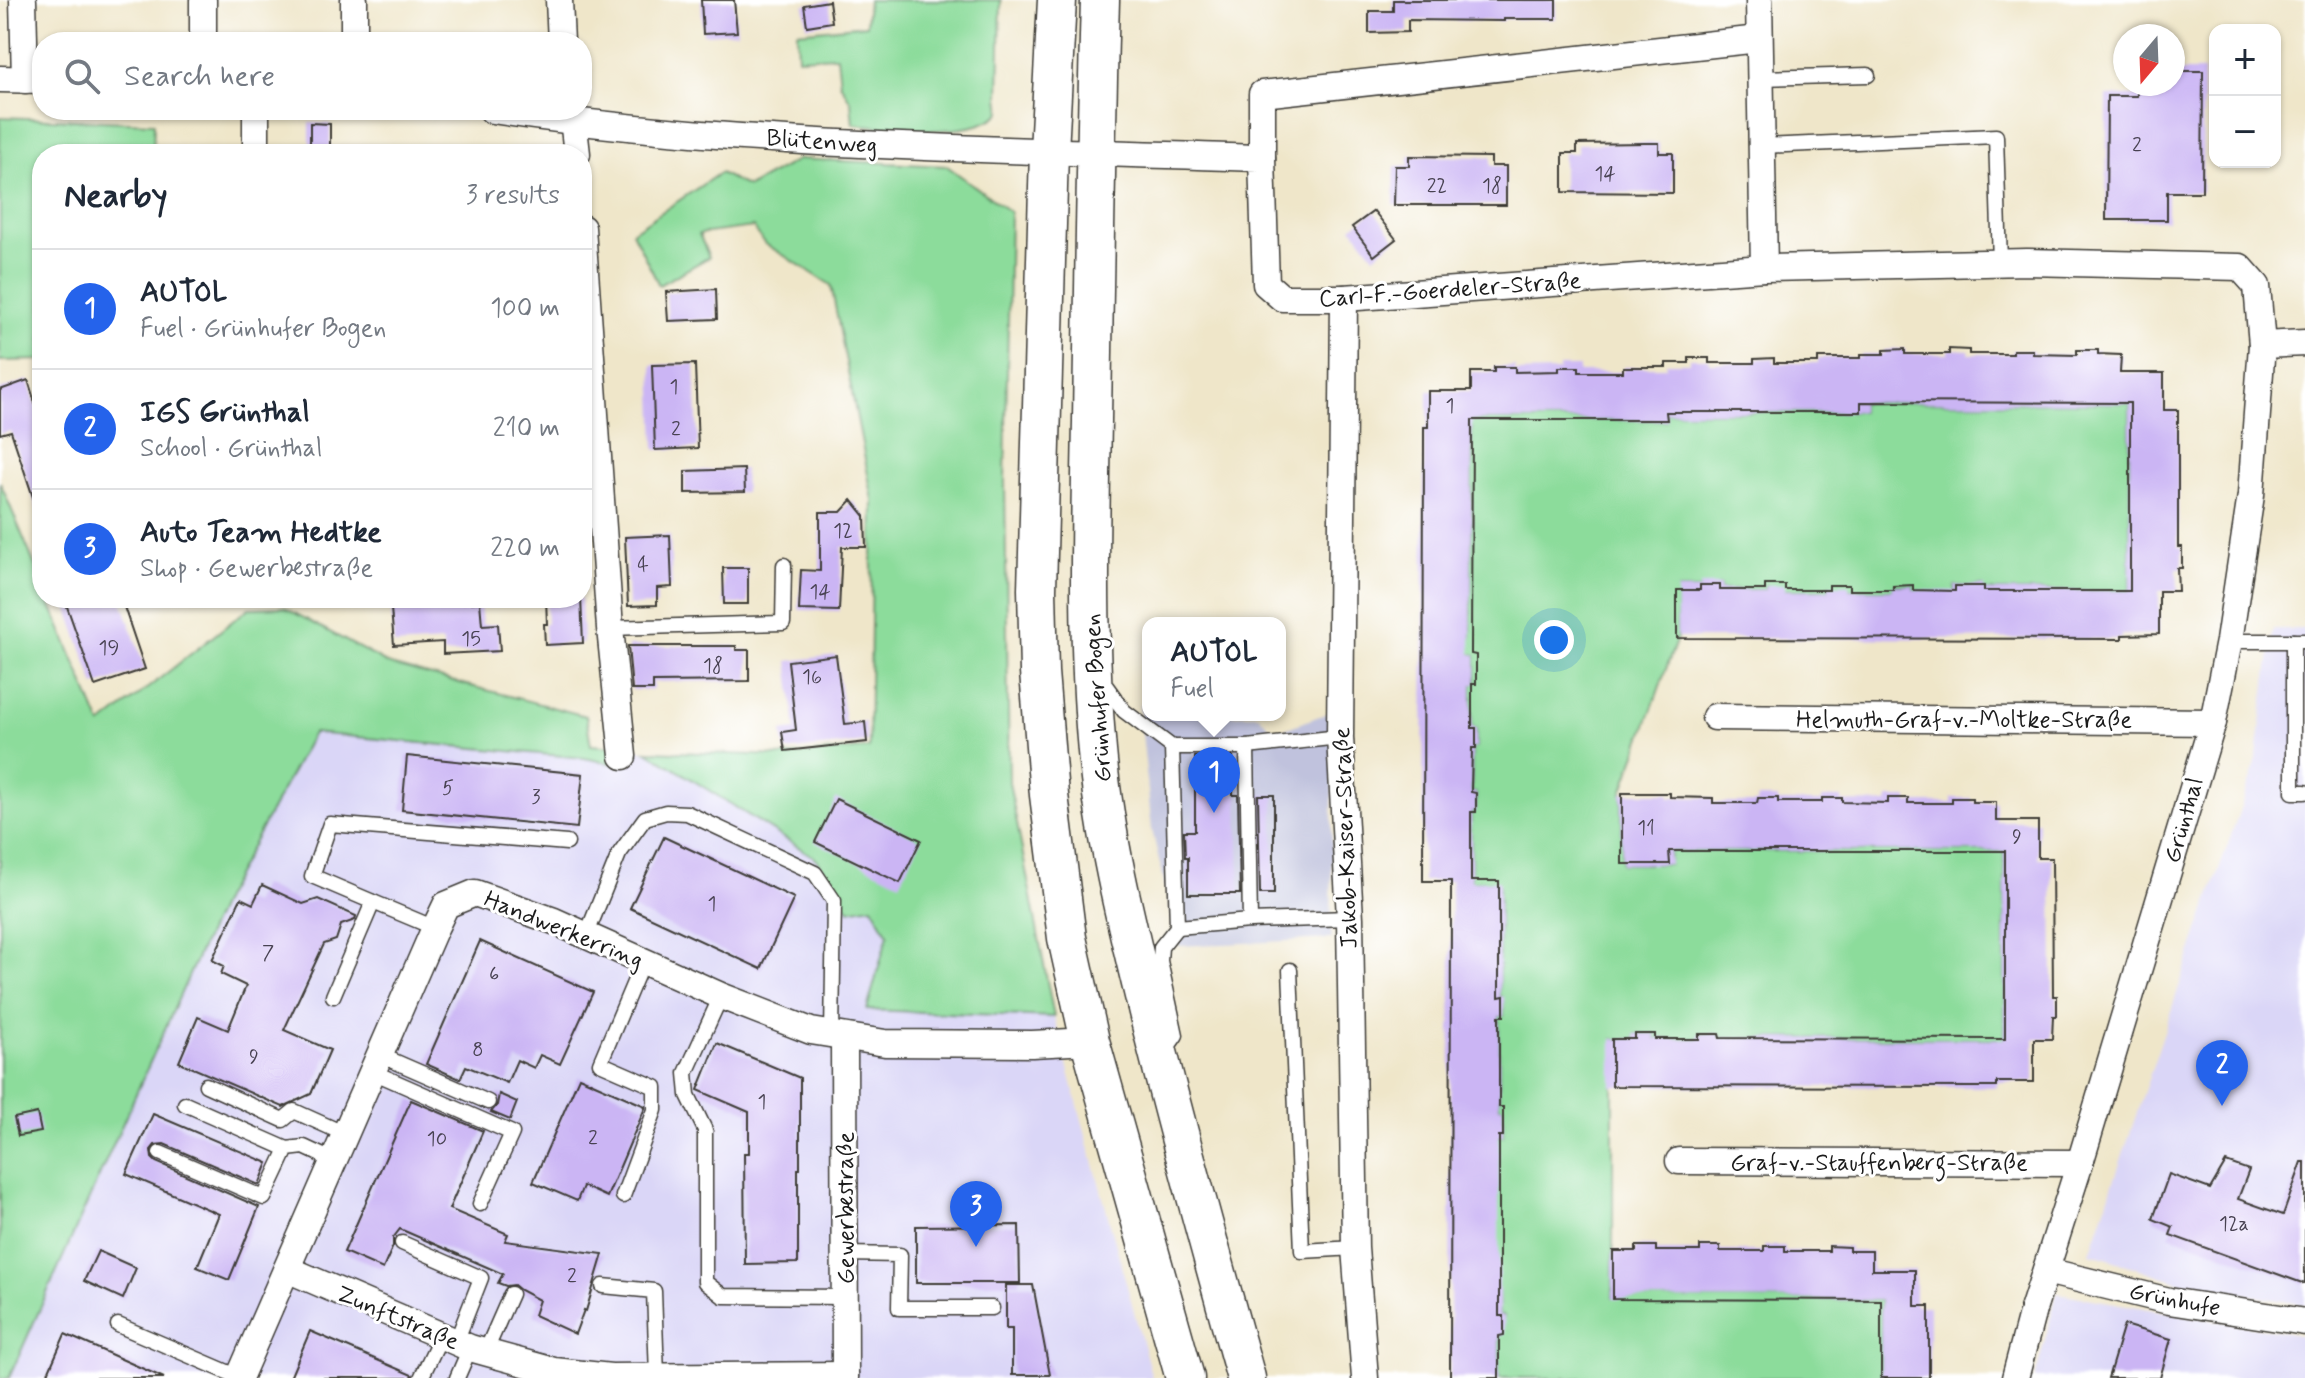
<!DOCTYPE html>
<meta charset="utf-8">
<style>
body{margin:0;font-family:Mynerve,sans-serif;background:#f6f6f7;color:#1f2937}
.controls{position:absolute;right:24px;top:24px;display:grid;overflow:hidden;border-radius:16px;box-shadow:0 2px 6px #0004}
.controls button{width:72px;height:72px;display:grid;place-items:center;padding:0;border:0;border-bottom:2px solid #e0e1e3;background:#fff;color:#1f2937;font:40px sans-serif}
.compass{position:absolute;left:2113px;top:24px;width:72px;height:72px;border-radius:50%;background:#fff;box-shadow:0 2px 6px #0004;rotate:199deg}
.you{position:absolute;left:1554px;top:640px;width:28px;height:28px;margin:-20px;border:6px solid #fff;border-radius:50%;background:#1a73e8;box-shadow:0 0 0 12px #1a73e833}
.badge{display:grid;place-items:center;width:52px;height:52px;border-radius:50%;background:#2563eb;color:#fff;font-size:26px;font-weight:700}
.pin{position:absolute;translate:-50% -66px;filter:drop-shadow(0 2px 4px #0008)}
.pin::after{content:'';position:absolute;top:42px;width:28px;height:24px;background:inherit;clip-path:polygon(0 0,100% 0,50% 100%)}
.popup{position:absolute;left:1142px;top:617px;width:144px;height:104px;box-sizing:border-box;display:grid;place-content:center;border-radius:16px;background:#fff;filter:drop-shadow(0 2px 6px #0005);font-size:26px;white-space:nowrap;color:#747a83}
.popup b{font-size:30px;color:#1f2937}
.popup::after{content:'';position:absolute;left:50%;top:100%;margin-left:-16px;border:16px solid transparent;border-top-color:#fff}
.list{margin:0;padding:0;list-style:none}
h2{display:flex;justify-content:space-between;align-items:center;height:104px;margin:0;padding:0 32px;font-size:34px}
h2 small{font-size:26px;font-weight:400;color:#747a83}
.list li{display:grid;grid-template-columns:52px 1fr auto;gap:24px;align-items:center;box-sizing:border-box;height:120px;padding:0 32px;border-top:2px solid #e0e1e3}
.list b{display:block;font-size:30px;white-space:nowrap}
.list p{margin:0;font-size:26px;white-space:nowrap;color:#747a83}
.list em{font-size:26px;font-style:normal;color:#747a83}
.icon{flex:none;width:44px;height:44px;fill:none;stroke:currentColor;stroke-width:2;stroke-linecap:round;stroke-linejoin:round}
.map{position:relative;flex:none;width:2305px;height:1378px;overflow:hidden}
.search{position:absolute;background:#fff;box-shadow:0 2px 6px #0004;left:32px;top:32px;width:560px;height:88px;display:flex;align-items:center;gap:20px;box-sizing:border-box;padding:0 28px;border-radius:32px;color:#747a83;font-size:30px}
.panel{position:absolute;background:#fff;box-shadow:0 2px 6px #0004;left:32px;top:144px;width:560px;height:464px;border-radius:32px}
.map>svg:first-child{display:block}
</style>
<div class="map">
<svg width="2305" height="1378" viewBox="0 0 2305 1378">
<rect width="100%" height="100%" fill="#fff"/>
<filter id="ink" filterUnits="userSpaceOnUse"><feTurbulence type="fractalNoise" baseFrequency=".0125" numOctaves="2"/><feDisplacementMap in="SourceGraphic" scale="16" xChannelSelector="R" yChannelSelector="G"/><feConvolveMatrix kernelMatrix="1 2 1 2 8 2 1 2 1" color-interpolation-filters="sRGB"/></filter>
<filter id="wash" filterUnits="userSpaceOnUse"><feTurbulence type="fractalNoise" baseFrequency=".006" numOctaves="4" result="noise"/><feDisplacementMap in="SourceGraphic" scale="32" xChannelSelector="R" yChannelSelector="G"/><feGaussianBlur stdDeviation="1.8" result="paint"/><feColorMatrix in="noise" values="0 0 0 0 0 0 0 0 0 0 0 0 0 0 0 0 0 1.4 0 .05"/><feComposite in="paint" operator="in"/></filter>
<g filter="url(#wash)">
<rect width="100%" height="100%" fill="#efe6c9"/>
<g fill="#dad6f7">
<polygon points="2273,629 2305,629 2305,1305 2183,1283 2090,1253 2188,960 2256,763"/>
<polygon points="313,733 584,758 615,764 617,747 647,751 817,859 849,910 872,906 888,934 868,1010 1054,1017 1152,1378 9,1378 223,899"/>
<polygon points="2057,1293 2305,1336 2305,1378 2035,1378"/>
</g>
<polygon fill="#c0c2dd" points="1139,704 1148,704 1148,715 1259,715 1274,733 1333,711 1331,939 1179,946 1152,830"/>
<g fill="#8cdc9b" stroke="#547c5c" stroke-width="2">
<path d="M868 0H1001L999 97 1001 112C973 141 891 127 853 124L851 102 840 83 837 56 798 58 797 32 866 25Z"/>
<polygon points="0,117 154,123 153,154 42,154 42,360 0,361"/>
<polygon points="799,159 947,166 1010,212 1005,482 1009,782 1054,1017 867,1010 888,934 872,906 849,910 817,859 647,751 782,756 869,748 873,500 831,285 764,243 753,227 699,234 709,257 659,285 632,232 720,173 748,187"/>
<polygon points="1861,402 2130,403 2130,591 1984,591 1983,586 1955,586 1955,595 1913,590 1913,585 1894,585 1893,590 1849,590 1829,585 1829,590 1785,590 1765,585 1765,590 1720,590 1720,585 1700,590 1678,590 1677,638 1622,793 1622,864 1669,864 1670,851 2005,851 2005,1048 1997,1039 1720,1038 1719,1034 1700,1034 1699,1039 1655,1039 1655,1034 1636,1034 1635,1039 1613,1039 1613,1298 1881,1300 1881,1378 1499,1378 1499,1336 1504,1316 1499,1316 1494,1136 1503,1136 1503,1107 1499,1107 1499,1016 1504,1016 1503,996 1499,997 1499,882 1471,881 1471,812 1476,811 1476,793 1471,792 1472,748 1476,747 1476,728 1472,728 1472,684 1476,683 1476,655 1466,654 1471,635 1472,428 1462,420 1666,420 1666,412 1861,412"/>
<polygon points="0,482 42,582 42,598 48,598 101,725 249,608 284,607 390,665 586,716 591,745 617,747 615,764 584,758 313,733 223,899 9,1378 0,1378"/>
</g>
<g id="blocks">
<g fill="#cbb5f4">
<polygon points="701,0 734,0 737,32 703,34"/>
<polygon points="1393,0 1556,0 1556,19 1504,19 1504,21 1408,20 1408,32 1369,33 1369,11 1393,11"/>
<polygon points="829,1 832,22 807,26 804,5"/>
<polygon points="2173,71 2203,71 2202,192 2167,192 2167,220 2106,220 2107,96 2137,96 2137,84 2173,84"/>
<polygon points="310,123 330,124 330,154 310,154"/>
<polygon points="1645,143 1659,143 1659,153 1673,153 1673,193 1563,192 1563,153 1577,153 1577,144"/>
<polygon points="1409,156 1491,157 1491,166 1506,166 1506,205 1394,205 1395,166 1409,166"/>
<polygon points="1374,211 1396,239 1374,256 1352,227"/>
<polygon points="716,289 717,319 668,321 666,292"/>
<polygon points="1905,349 1905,354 1949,354 1949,349 1969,350 1969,354 2013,354 2013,350 2033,350 2033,354 2077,355 2077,350 2098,350 2098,354 2121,355 2120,373 2164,373 2164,410 2178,410 2178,547 2182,547 2182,568 2177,568 2178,591 2159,591 2159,634 2122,635 2122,639 1677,638 1677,590 1700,590 1700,585 1720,585 1720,590 1765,590 1765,585 1785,585 1785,590 1829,590 1829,585 1849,585 1849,590 1893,590 1893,586 1913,585 1913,590 1955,591 1955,586 1984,586 1984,591 2130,591 2130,403 1861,402 1861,412 1666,412 1667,420 1472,420 1471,654 1476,655 1476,684 1472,684 1472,728 1476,728 1476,748 1472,748 1471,792 1476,793 1476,812 1471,812 1471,881 1499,881 1499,997 1504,996 1504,1016 1499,1016 1499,1107 1503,1107 1503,1136 1499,1136 1499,1316 1504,1316 1504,1335 1499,1336 1499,1378 1450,1378 1451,881 1423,881 1424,427 1428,427 1428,391 1471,391 1471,372 1494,372 1494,367 1515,367 1515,372 1559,371 1559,367 1579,367 1579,372 1623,372 1623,367 1666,367 1666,363 1689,363 1689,358 1709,358 1709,363 1754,363 1754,359 1774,358 1774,363 1818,363 1818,358 1861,358 1861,354 1884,354 1884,350"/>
<polygon points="695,364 698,448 655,450 652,365"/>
<polygon points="28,380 42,425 42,511 38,512 11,431 0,434 0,390"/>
<polygon points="744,469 745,492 685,493 685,471"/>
<polygon points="852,500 865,516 866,547 842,547 839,611 799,610 801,570 820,571 820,512 841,512"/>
<polygon points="670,535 672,587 657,588 657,605 628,606 625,537"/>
<polygon points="723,568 748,568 748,604 724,604"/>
<polygon points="64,598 121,598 145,669 95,686"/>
<polygon points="546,598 581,598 583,643 545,645 544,624 547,624"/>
<polygon points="480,602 482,625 498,624 500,651 443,654 443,642 394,645 391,608"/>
<polygon points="628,646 736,646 736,650 749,650 749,681 653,682 653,690 632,690"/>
<polygon points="836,655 845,724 865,722 867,742 785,751 782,732 796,730 788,661"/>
<polygon points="407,756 583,774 577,828 402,810"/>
<polygon points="1195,757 1233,757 1233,795 1238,795 1240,894 1188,894 1188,857 1185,857 1184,831 1195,831"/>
<polygon points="1622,793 1670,793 1670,797 1713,798 1713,803 1757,803 1758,798 1778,798 1778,802 1822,802 1822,798 1842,798 1842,802 1888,803 1888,798 1908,798 1908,803 1952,803 1952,798 1972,798 1972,802 1996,802 1996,821 2038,821 2038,858 2052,858 2053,996 2057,996 2057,1016 2053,1016 2052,1039 2034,1039 2034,1082 1997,1082 1997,1087 1975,1087 1612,1086 1612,1039 1635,1039 1635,1034 1655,1034 1655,1039 1699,1039 1699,1034 1719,1034 1720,1038 2005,1039 2005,851 1669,851 1670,864 1622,864"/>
<polygon points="1258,795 1274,795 1274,894 1260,894"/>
<polygon points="836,799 921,840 900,883 815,842"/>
<polygon points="664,837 794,898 761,969 630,908"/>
<polygon points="262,885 303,904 318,899 356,916 355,920 341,925 336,940 324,944 284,1030 330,1050 311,1094 283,1107 179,1062 198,1017 228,1030 246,986 221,974 224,966 212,960 241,898 253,904"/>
<polygon points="480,941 593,992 560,1064 540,1055 534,1068 517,1060 507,1083 466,1066 460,1079 426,1064"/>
<polygon points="717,1043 800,1078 800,1169 798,1169 798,1263 745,1264 744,1153 749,1153 749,1112 698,1090"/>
<polygon points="579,1077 645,1106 645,1108 607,1197 583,1186 577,1201 533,1182"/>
<polygon points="499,1094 517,1102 510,1120 491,1112 497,1105"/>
<polygon points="411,1100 483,1131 449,1209 508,1234 505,1241 603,1254 586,1311 584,1310 575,1334 534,1315 539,1300 520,1290 514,1285 506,1286 498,1283 503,1274 400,1229 393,1238 393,1246 383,1269 344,1252"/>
<polygon points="37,1113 41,1132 18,1136 14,1118"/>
<polygon points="153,1114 268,1163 259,1185 164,1144 155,1145 151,1150 152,1158 156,1162 259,1207 229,1280 197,1267 219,1214 126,1174"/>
<polygon points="2226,1162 2249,1170 2238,1199 2283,1215 2302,1162 2305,1162 2305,1284 2170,1235 2173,1227 2153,1219 2169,1174 2210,1189"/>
<polygon points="1019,1225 1020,1283 916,1283 916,1226"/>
<polygon points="1636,1246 1656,1246 1656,1251 1700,1251 1700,1246 1720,1246 1720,1251 1764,1251 1764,1246 1785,1246 1785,1251 1829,1251 1829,1246 1849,1247 1849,1251 1872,1251 1872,1270 1915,1270 1915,1306 1929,1306 1929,1378 1881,1378 1881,1300 1613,1299 1613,1251 1636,1251"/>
<polygon points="98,1251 136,1268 123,1299 84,1281"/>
<polygon points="1006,1285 1033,1285 1050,1375 1012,1375 1012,1329 1006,1329"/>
<polygon points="2124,1325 2171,1339 2160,1378 2108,1378"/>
<polygon points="310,1331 412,1375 411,1378 290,1378"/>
<polygon points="65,1334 164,1378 60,1378 48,1373"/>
</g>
</g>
</g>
<g filter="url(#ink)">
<use href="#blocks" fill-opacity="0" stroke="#3c3a36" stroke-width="2"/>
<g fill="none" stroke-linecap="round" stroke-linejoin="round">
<defs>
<g id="lane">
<polyline points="1760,78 1868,75"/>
<polyline points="1762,146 1996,136 2000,263"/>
<polyline points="610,628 783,623 784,565"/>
<polyline points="2229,641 2305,641"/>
<polyline points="2293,641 2293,792 2305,792"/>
<polyline points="1101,679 1124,711 1172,747 1247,747 1340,737"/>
<polyline points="1247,747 1250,921"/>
<polyline points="373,902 312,876 330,824 567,843"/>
<polyline points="1177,927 1250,921 1350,918"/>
<polyline points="586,936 619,854 645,818 666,812 687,813 815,873 834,901 832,1036"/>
<polyline points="1290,970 1302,1251 1355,1248"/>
<polyline points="333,996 373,902 435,928"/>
<polyline points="721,996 686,1073 688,1095 705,1130 705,1282 723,1296 845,1297"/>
<polyline points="1164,1052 1176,1035 1160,961 1161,947 1177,927 1172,747"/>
<polyline points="380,1055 488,1102"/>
<polyline points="373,1072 512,1133 480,1204"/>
<polyline points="206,1085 283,1120 294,1111 345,1134"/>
<polyline points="185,1104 287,1149"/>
<polyline points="160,1153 264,1198 287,1149 304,1147 334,1161"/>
<polyline points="623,1196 655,1110 655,1087 600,1063 643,961"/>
<polyline points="402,1243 481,1278 456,1342"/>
<polyline points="845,1254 900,1255 899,1308 992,1308"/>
<polyline points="603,1286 654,1291 657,1376"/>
<polyline points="118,1325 239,1377"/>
<polyline points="485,1353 511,1294"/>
<polyline points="421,1378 441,1336"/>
<polyline points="457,1378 470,1348"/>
</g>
<g id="street">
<polyline points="23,0 25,80"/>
<polyline points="203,0 203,42"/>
<polyline points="559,0 561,42"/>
<polyline points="1759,0 1764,268"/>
<polyline points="354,42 354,0"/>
<polyline points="0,79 42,80"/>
<polyline points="256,110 256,154"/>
<path d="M492 110C746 148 1005 149 1262 158L1266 284 1282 298H1344L1764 268 2027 262 2240 267 2257 286 2262 345 2251 495 2229 641 2213 722 2080 1163 2033 1310 2015 1378"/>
<polyline points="572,110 577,154"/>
<polyline points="1262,158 1262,94 1759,39"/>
<polyline points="582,228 610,628 623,756"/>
<polyline points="1344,298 1340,737 1350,918 1355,1248 1365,1378"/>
<polyline points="2262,345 2305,343"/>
<polyline points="1715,717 2213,722"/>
<polyline points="844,1038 845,1378"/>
<polyline points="1679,1161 2080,1163"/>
<polyline points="287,1269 470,1348 554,1371 611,1377 845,1375"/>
<polyline points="2046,1271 2169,1301 2305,1322"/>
<polyline points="239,1378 435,928 446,905 475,893 554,921 721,996 811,1031 885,1043 1032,1044 1090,1041"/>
</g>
<g id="secondary">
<polyline points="1057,0 1049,151 1037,589 1039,672 1049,795 1067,938 1090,1041 1185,1378"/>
<path d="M1100 0C1096 140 1094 281 1092 421 1090 531 1087 641 1097 751 1105 839 1127 926 1148 1012 1178 1135 1212 1256 1246 1378"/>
</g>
</defs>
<use href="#lane" stroke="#3c3a36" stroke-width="17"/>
<use href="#street" stroke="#3c3a36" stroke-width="29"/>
<use href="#secondary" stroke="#3c3a36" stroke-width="41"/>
<use href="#lane" stroke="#fff" stroke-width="14"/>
<use href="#street" stroke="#fff" stroke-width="26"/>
<use href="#secondary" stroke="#fff" stroke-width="38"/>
</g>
</g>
<g text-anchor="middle" stroke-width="6" stroke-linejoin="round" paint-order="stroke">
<g font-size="20" fill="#484252">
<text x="2137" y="151">2</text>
<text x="1605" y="180">14</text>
<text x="1437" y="192">22</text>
<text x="1492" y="192">18</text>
<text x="674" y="393">1</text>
<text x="1450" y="412">1</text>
<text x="676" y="435">2</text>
<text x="843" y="537">12</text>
<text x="643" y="571">4</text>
<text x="820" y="598">14</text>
<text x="471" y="645">15</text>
<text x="109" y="654">19</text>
<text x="713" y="672">18</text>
<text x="812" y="683">16</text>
<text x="448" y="794">5</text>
<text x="536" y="803">3</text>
<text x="1646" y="834">11</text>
<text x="2017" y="843">9</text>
<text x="712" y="910">1</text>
<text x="268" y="959">7</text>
<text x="494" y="980">6</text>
<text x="478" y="1056">8</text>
<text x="254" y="1063">9</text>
<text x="762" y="1108">1</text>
<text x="593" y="1144">2</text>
<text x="437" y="1145">10</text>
<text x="2234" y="1230">12a</text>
<text x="572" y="1282">2</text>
</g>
<g font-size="24" fill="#1c1c1c" stroke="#fff">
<text transform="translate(822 141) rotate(4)" y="8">Blütenweg</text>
<text transform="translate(1450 289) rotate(-4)" y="8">Carl-F.-Goerdeler-Straße</text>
<text transform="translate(1097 698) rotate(-94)" y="8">Grünhufer Bogen</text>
<text x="1964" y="727">Helmuth-Graf-v.-Moltke-Straße</text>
<text transform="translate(2183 820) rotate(-74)" y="8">Grünthal</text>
<text transform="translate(1345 838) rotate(-92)" y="8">Jakob-Kaiser-Straße</text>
<text transform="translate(564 929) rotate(22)" y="8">Handwerkerring</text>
<text x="1879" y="1170">Graf-v.-Stauffenberg-Straße</text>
<text transform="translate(845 1208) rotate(-90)" y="8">Gewerbestraße</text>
<text transform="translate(2175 1299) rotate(11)" y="8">Grünhufe</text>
<text transform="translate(398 1317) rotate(23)" y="8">Zunftstraße</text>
</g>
</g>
</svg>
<div class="controls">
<button>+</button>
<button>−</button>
</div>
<svg class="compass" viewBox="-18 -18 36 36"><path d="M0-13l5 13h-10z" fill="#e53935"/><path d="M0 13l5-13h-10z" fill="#747a83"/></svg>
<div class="you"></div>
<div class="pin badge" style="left:1214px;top:813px">1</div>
<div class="popup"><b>AUTOL</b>Fuel</div>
<div class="pin badge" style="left:2222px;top:1106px">2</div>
<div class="pin badge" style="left:976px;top:1247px">3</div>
<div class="search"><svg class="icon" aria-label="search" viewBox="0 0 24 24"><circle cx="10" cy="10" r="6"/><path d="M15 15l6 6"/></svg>Search here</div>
<section class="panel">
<h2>Nearby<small>3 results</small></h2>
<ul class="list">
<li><span class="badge">1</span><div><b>AUTOL</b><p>Fuel · Grünhufer Bogen</p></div><em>100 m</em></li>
<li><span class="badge">2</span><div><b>IGS Grünthal</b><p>School · Grünthal</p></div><em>210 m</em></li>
<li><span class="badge">3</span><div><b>Auto Team Hedtke</b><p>Shop · Gewerbestraße</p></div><em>220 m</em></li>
</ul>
</section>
</div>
